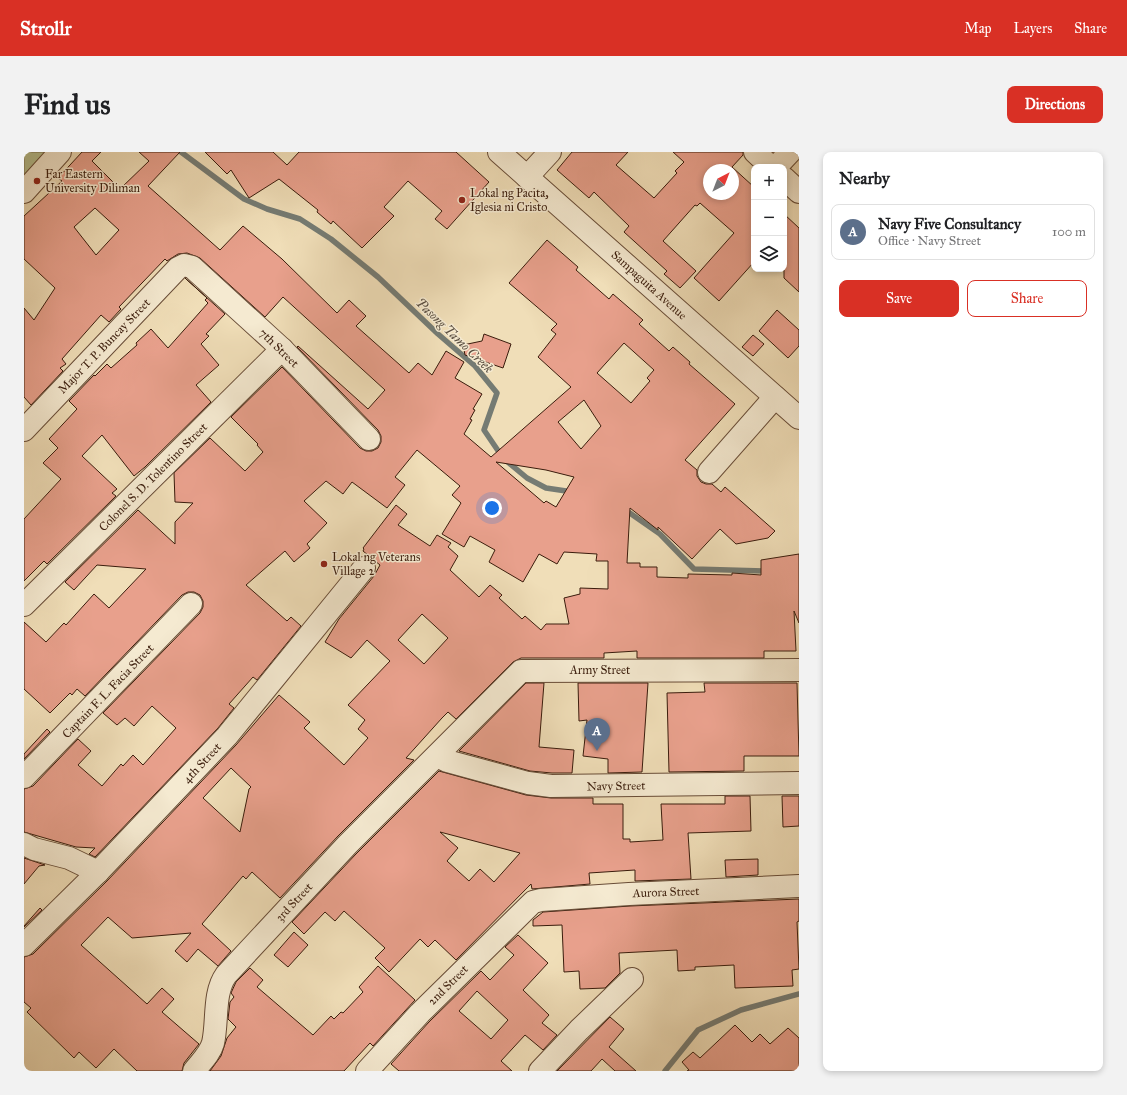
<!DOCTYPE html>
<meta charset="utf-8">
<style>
body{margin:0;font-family:"IM FELL Great Primer",serif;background:#f2f2f2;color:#202124}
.controls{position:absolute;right:12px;top:12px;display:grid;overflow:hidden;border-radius:8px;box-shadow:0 2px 6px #0003}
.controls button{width:36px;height:36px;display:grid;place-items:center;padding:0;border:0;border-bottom:1px solid #e0e0e0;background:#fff;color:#202124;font:20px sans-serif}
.compass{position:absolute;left:679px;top:12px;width:36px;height:36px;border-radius:50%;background:#fff;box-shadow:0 2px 6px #0003;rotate:42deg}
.you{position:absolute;left:468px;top:356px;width:14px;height:14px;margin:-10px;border:3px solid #fff;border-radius:50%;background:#1a73e8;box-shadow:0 0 0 6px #1a73e833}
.badge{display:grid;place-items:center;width:26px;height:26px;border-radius:50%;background:#d93025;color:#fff;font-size:13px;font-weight:700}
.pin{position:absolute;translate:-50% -33px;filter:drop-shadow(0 1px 2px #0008)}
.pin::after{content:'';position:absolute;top:21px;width:14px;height:12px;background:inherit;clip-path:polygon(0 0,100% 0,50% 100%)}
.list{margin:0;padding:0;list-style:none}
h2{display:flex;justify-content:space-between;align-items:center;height:52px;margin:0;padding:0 16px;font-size:17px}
h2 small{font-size:13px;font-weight:400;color:#757577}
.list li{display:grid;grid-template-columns:26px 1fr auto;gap:12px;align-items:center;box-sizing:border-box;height:56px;margin:0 8px 8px;padding:0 8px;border:1px solid #e0e0e0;border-radius:8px}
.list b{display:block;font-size:15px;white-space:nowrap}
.list p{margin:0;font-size:13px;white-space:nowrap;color:#757577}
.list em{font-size:13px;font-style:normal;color:#757577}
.actions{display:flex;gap:8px;padding:12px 16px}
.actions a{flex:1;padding:9px 0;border:1px solid #d93025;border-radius:8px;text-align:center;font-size:14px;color:#d93025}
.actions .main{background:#d93025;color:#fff}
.icon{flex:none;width:22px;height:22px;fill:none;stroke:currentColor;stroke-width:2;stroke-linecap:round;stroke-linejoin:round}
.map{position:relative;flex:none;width:775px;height:919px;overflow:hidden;border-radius:8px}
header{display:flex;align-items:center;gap:24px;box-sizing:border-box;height:56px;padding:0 20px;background:#d93025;color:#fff}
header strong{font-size:19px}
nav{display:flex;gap:22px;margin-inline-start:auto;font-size:14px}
.intro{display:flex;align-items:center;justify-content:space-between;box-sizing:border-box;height:96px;padding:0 24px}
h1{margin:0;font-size:28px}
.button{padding:10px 18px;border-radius:8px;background:#d93025;color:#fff;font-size:14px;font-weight:700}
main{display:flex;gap:24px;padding:0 24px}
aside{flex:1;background:#fff;border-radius:8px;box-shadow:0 2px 6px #0003}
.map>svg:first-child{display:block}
</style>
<header>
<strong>Strollr</strong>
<nav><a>Map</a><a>Layers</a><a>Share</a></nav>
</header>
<div class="intro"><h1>Find us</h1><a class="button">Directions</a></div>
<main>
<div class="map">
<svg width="775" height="919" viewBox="0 0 775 919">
<rect width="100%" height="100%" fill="#f0deb8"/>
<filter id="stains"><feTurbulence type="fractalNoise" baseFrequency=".005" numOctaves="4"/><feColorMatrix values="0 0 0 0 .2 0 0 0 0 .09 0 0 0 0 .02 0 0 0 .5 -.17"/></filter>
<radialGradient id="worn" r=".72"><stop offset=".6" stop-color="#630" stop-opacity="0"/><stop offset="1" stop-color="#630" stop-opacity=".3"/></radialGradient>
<polygon fill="#b6c292" stroke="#786f4f" points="0,0 25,0 0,28"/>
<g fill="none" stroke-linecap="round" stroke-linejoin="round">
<g stroke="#757b73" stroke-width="5.5">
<polyline points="157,0 220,47 243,57 276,67 307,87 354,125 414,182 451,214 473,241 460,278 479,306 503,326 522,336 549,340"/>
<polyline points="600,357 636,382 670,417 743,419"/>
<polyline points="641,919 674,878 717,858 775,842"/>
</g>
</g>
<g fill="#e8a08c" stroke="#3a1c0c" fill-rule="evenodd">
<path d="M58 0H77L68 9 96 37 125 9 115 0H156L124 34 196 98 219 74 258 107 313 161 325 148 342 164 332 174 385 221 394 211 408 223 422 199 440 210 431 226 458 242 449 257 451 258 446 267 448 268 440 282 467 305 547 235 514 205 532 182 527 178 533 172 485 131 523 88 554 115 552 118 585 147 589 142 619 168 615 172 645 199 649 195 666 210 665 212 711 252 661 308 673 318V324L677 330 682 332H688L697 340 701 335 751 379 744 386 712 392 696 377 668 407 634 375V378L606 356 603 411H616V415H633V425L664 426V422L708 423V421L737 423V408L775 402V471L770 459 772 499H740V506H613V499L580 501V506H497L489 510 432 567 424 560 418 566 382 606 390 608 314 684 256 746 228 720 222 727 219 724 178 772 207 799 194 814 174 797 163 810 151 799 167 781 108 786 84 765 57 793 123 852 138 836 150 847 138 860 175 892 160 911 158 919H113L90 897 72 916 55 900 50 906 3 860 7 856 0 850V805L9 802 83 729 212 593 255 543 286 570 280 576 320 613 344 586 334 577 341 568 324 553 366 509 343 488 327 506 301 490 315 467 350 424 356 413 339 399 340 397 339 396 372 353 383 362 374 373 406 394 413 383 427 391 424 395 434 404 426 418 455 445 466 433 478 443 475 446 498 467 501 464 517 478 522 472H545L540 446 556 442V436L584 437V409H572L573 402 540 400 533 412 515 402 499 430 465 410 471 398 446 384 440 395 418 382 437 351 428 343 436 334 393 298 371 325 381 333 363 356 328 330 319 342 302 329 280 349 303 371 283 392 286 396 270 410 261 399 222 433 263 469 267 465 277 474 233 528 229 525 205 552 210 556 194 576 71 705 65 702 71 696 52 695 0 680V637L9 634 54 587 67 599 54 613 78 634 97 612 99 614 109 603 119 613 152 576 128 554 110 574 101 566 93 573 79 561 176 461 179 455V449L176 443 170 440H164L158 443 61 544 53 537 48 543 46 541 26 561 0 537V470L22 490 40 471 42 473 70 442 85 456 122 417 73 413 50 438 41 430 114 358 151 392V370L169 351 151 350 150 321 186 286 221 319 239 300 233 293 234 292 207 265 258 215 336 296 342 299H348L354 296 357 290V284L354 278 273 195 274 194 344 257 361 238 259 145 241 165 176 106 163 101 154 102 143 109 141 107 95 155 97 157 85 170 77 163 38 207 42 212 36 216 39 219 7 253 0 245V156L10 168 31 136 0 107V64L38 29 34 26ZM71 56 95 78 72 103 50 75ZM600 191 630 218 623 226 626 229 607 251 573 221ZM560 248 577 274 557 297 534 270ZM472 310 522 318 550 325 532 355 522 349 520 351ZM398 462 424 486 400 512 374 488ZM207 616 227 635 225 637 216 680 179 646Z"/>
<polygon points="181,0 249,0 263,13 275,0 432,0 465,30 423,77 411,67 418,59 384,29 360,55 370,64 338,96 309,69 307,72 293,60 294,58 255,27 225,46 207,18 203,22"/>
<path d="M548 0H604L592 13 630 46 653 21 651 19 660 10 649 0H719V3L708 15 730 35V110L695 149 670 126 710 81 676 51 673 54 671 53 639 89 672 119 656 136 640 122 643 119 600 80 605 74 570 40 565 46 533 18ZM685 18H709V42H685Z"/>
<polygon points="760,62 775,76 775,140 760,126"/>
<polygon points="161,126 201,162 182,182 185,184 177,192 195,213 172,233 187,250 121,315 110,324 78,283 58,304 93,337 88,341 92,344 23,412 20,409 0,429 0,367 37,327 19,311 34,296 25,287 53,257 45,249 70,223 71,224 83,212 87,216 113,193 112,191 127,177 144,196 184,151 181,148 183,146"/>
<polygon points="753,158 775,178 775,194 764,206 735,179"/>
<polygon points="460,182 487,192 479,216 441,203 439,193 458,189"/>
<polygon points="729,183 740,192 729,204 718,195"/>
<polygon points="502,531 520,531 515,595 550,598 548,621 528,621 506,619 435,599"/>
<polygon points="554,531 624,531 618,620 584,621 584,607 559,604 563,568 555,569"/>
<polygon points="680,531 773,531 775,604 720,604 720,619 645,620 643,541 681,540"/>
<polygon points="23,577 26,580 0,607 0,602"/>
<path d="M415 619 502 643 527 646H569V652H599V687H606V690L639 688 637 652H701V644H726L727 679 664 681 667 727 611 729V718L565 721 566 732 508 737 507 732 432 808 411 788 404 795 396 787 365 820 351 806 361 796 320 759 311 769 301 760 280 782 268 770 332 702ZM416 680 496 701 470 730 456 717 445 729 423 709 434 696Z"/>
<polygon points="758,644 775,644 775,674 759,675"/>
<polygon points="0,706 21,713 15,714 0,732"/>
<polygon points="734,707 734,723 702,725 701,708"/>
<polygon points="775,747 775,769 773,770 775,817 768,818 769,834 711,836 710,813 671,815 671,818 654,819 653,798 595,801 596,821 581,836 556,837 555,819 540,820 538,773 509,774 509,768 519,760 606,754"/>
<polygon points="16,756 18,758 0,775 0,774"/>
<polygon points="270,780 284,793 264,815 250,803"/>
<path d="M494 783 524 811 499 838 525 863 518 871 533 883 519 898 501 883 477 909 488 919H375L367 912 405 870 457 819 466 828 490 803 481 795ZM453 839 484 868 467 887 435 859Z"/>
<polygon points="354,814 391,848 349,894 346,891 320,919 186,919 197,904 203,886 212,875 204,867 206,850 210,845 207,841 212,830 226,816 239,828 233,835 289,883 307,864 310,867 317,860 319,861 339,840 335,835"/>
<polygon points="586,865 600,877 585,895 612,919 591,919 578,907 567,919 533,919"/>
<polygon points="711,873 728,890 736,882 746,892 764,876 775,886 775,919 663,919 665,918 658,910 669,900 676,906"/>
</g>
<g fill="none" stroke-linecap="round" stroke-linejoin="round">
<defs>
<g id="minor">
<polyline points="475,0 775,266"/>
<polyline points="731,0 747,15"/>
<polyline points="752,15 766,0"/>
<polyline points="503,25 526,0"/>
<polyline points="760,26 775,40"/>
<polyline points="0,40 36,0"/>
<polyline points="0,278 154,116 160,113 168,115 258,197 345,287"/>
<polyline points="685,320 751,245"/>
<polyline points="0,453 258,197"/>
<polyline points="413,604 423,609 504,631 527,634 775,631"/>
<polyline points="0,625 167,452"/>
<polyline points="0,692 10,697 45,706 74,720"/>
<polyline points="0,793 74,720 203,584 340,416"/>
<path d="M170 919C177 910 186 902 189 891 194 870 189 841 202 823L323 693 497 519 775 518"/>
<polyline points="343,919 396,861 509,750 517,748 605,742 775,734"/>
<polyline points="516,919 555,878 608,827"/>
</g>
</defs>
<use href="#minor" stroke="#684c37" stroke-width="24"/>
<use href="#minor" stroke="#f5ead1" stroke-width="22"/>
</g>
<g fill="#8f2418" stroke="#f5ead1" stroke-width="1.5">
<circle cx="13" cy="29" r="4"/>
<circle cx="438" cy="48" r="4"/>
<circle cx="300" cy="412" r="4"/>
</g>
<g text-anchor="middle" stroke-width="3" stroke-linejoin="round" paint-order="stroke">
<g font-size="12" fill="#3a1c0c" stroke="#f5ead1" text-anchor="start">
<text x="21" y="26">Far Eastern<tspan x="21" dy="14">University Diliman</tspan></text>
<text x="446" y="45">Lokal ng Pacita,<tspan x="446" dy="14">Iglesia ni Cristo</tspan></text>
<text x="308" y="409">Lokal ng Veterans<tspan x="308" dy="14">Village 2</tspan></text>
</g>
<g font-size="12" fill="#3a1c0c" stroke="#f5ead1">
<text transform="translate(625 133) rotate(42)" y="4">Sampaguita Avenue</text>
<text transform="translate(80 194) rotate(-46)" y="4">Major T. P. Buncay Street</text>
<text transform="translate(255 196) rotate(44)" y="4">7th Street</text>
<text transform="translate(129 325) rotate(-45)" y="4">Colonel S. D. Tolentino Street</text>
<text x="576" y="522">Army Street</text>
<text transform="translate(84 539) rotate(-46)" y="4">Captain F. L. Facia Street</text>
<text transform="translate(178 611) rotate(-47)" y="4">4th Street</text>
<text transform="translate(592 634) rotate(-1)" y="4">Navy Street</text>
<text transform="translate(642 740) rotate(-2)" y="4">Aurora Street</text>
<text transform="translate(270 750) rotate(-47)" y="4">3rd Street</text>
<text transform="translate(424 833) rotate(-45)" y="4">2nd Street</text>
</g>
<g font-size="13" font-style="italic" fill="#584c3f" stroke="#f5ead1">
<text transform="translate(431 183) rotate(44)" y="5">Pasong Tamo Creek</text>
</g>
</g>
<rect width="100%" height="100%" filter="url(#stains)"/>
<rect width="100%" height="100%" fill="url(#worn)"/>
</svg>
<div class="controls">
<button>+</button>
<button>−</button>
<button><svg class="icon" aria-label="layers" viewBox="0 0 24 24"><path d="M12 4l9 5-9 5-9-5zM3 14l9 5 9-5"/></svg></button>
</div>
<svg class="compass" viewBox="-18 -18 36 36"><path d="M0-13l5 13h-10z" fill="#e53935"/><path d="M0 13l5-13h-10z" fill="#757577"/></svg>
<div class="you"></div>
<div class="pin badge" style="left:573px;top:599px;background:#5c6f8a">A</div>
</div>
<aside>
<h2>Nearby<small></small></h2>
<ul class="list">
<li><span class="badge" style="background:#5c6f8a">A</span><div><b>Navy Five Consultancy</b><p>Office · Navy Street</p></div><em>100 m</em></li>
</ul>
<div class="actions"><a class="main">Save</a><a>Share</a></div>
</aside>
</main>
